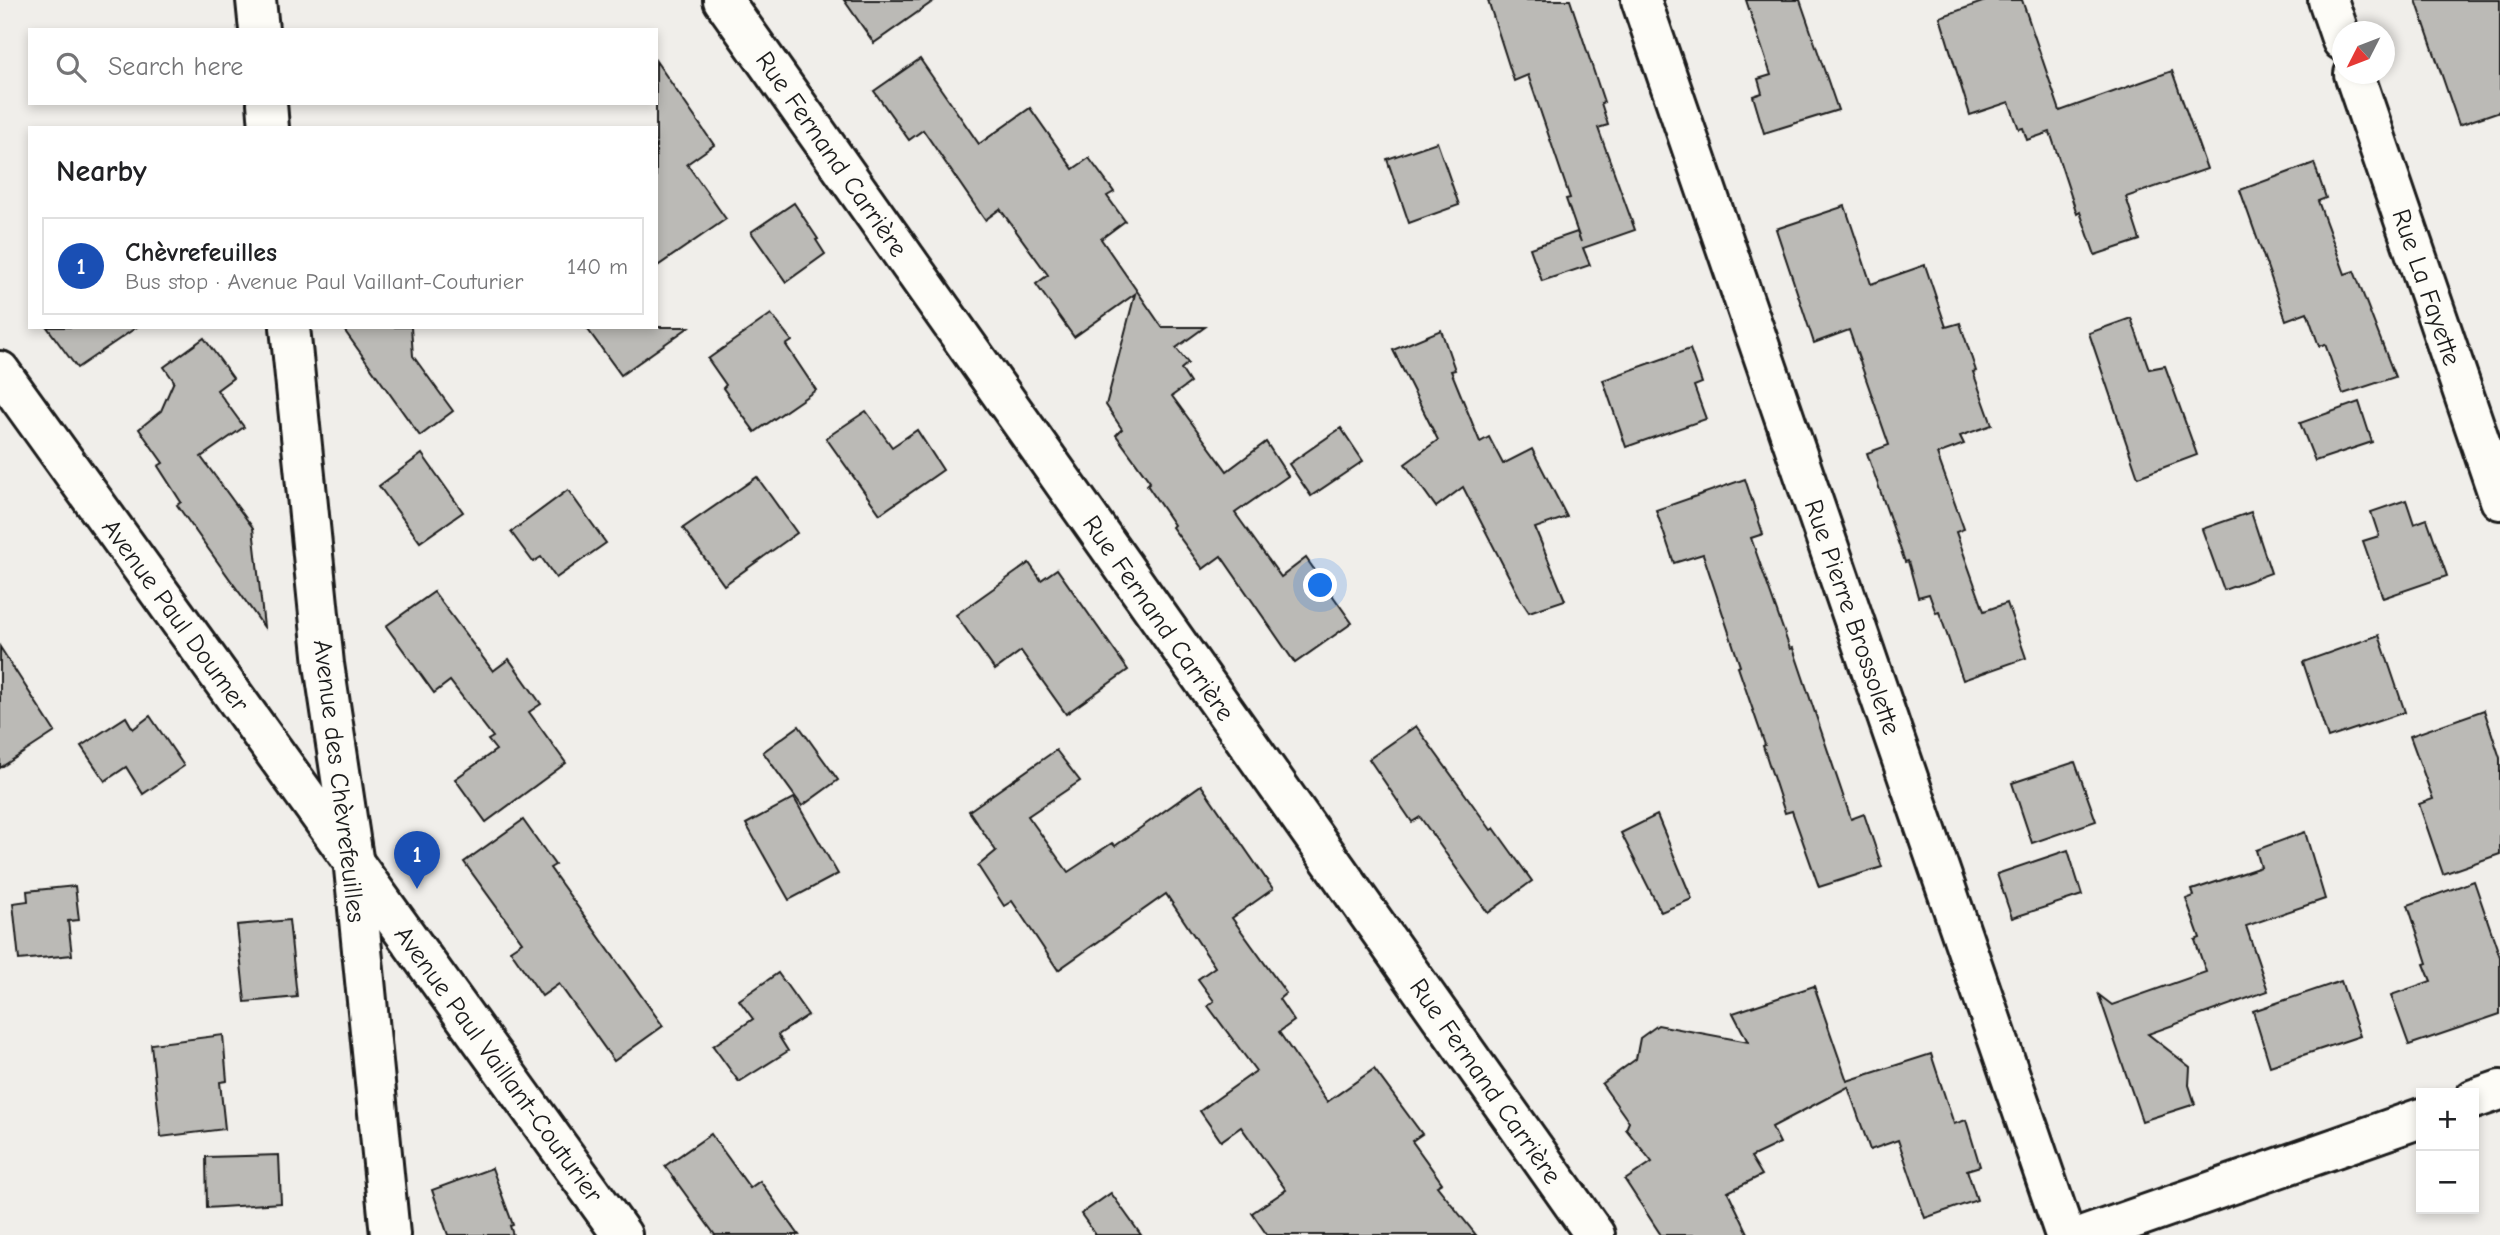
<!DOCTYPE html>
<meta charset="utf-8">
<style>
body{margin:0;font-family:"Comic Neue",sans-serif;background:#f2f2f2;color:#202124}
.controls{position:absolute;right:21px;bottom:21px;display:grid;overflow:hidden;border-radius:0px;box-shadow:0 4px 10px #0003}
.controls button{width:63px;height:63px;display:grid;place-items:center;padding:0;border:0;border-bottom:2px solid #e0e0e0;background:#fff;color:#202124;font:35px sans-serif}
.compass{position:absolute;left:2332px;top:21px;width:63px;height:63px;border-radius:50%;background:#fff;box-shadow:0 4px 10px #0003;rotate:228deg}
.you{position:absolute;left:1321px;top:586px;width:24px;height:24px;margin:-18px;border:5px solid #fff;border-radius:50%;background:#1a73e8;box-shadow:0 0 0 10px #1a73e833}
.badge{display:grid;place-items:center;width:46px;height:46px;border-radius:50%;background:#db2777;color:#fff;font-size:23px;font-weight:700}
.pin{position:absolute;translate:-50% -58px;filter:drop-shadow(0 2px 4px #0008)}
.pin::after{content:'';position:absolute;top:37px;width:24px;height:21px;background:inherit;clip-path:polygon(0 0,100% 0,50% 100%)}
.list{margin:0;padding:0;list-style:none}
h2{display:flex;justify-content:space-between;align-items:center;height:91px;margin:0;padding:0 28px;font-size:30px}
h2 small{font-size:23px;font-weight:400;color:#757577}
.list li{display:grid;grid-template-columns:46px 1fr auto;gap:21px;align-items:center;box-sizing:border-box;height:98px;margin:0 14px 14px;padding:0 14px;border:2px solid #e0e0e0;border-radius:0px}
.list b{display:block;font-size:26px;white-space:nowrap}
.list p{margin:0;font-size:23px;white-space:nowrap;color:#757577}
.list em{font-size:23px;font-style:normal;color:#757577}
.icon{flex:none;width:38px;height:38px;fill:none;stroke:currentColor;stroke-width:2;stroke-linecap:round;stroke-linejoin:round}
.map{position:relative;flex:none;width:2500px;height:1235px;overflow:hidden}
.search{position:absolute;background:#fff;box-shadow:0 4px 10px #0003;left:28px;top:28px;width:630px;height:77px;display:flex;align-items:center;gap:18px;box-sizing:border-box;padding:0 24px;border-radius:0px;color:#757577;font-size:26px}
.panel{position:absolute;background:#fff;box-shadow:0 4px 10px #0003;left:28px;top:126px;width:630px;height:203px;border-radius:0px}
.map>svg:first-child{display:block}
</style>
<div class="map">
<svg width="2500" height="1235" viewBox="0 0 2500 1235">
<rect width="100%" height="100%" fill="#f0eeea"/>
<filter id="ink" filterUnits="userSpaceOnUse"><feTurbulence type="fractalNoise" baseFrequency=".0143" numOctaves="2"/><feDisplacementMap in="SourceGraphic" scale="14" xChannelSelector="R" yChannelSelector="G"/><feConvolveMatrix kernelMatrix="1 2 1 2 8 2 1 2 1" color-interpolation-filters="sRGB"/></filter>
<g filter="url(#ink)">
<g fill="#bbbab6" stroke="#1c1c1c" stroke-width="2">
<polygon points="844,0 935,0 874,43"/>
<polygon points="1488,0 1570,0 1604,102 1601,103 1608,125 1598,128 1635,230 1583,248 1590,265 1542,281 1530,248 1577,232 1581,242 1566,199 1570,198 1528,75 1514,81"/>
<polygon points="1746,0 1800,0 1838,110 1764,133 1753,96 1762,93 1758,79 1771,75"/>
<polygon points="1988,0 2022,0 2060,111 2172,71 2207,169 2126,197 2140,240 2095,255 2080,212 2077,214 2050,132 2027,140 2023,128 2019,129 2009,102 1970,115 1940,17"/>
<polygon points="2416,0 2500,0 2500,111 2459,125"/>
<polygon points="920,59 979,144 1030,108 1073,169 1089,158 1114,192 1107,196 1125,221 1101,239 1162,327 1205,327 1176,348 1188,363 1181,369 1190,383 1172,396 1227,471 1266,442 1288,476 1235,513 1281,577 1306,558 1352,623 1295,663 1221,556 1203,569 1172,527 1174,525 1147,485 1150,482 1116,435 1122,429 1106,405 1135,294 1074,337 1036,284 1048,275 1000,209 985,220 923,130 909,140 874,91"/>
<polygon points="656,61 714,145 687,164 726,219 656,267"/>
<polygon points="1437,142 1459,205 1409,223 1387,159"/>
<polygon points="2314,163 2326,198 2318,201 2345,274 2354,271 2395,377 2343,394 2325,344 2319,346 2307,312 2286,320 2240,190"/>
<polygon points="794,203 818,239 816,240 825,254 786,282 751,232"/>
<polygon points="1845,206 1871,284 1925,265 1946,327 1960,323 1976,371 1973,372 1992,425 1960,436 1964,444 1937,454 1964,529 1956,532 1984,611 2007,603 2026,658 1963,680 1939,612 1936,613 1929,594 1918,597 1908,561 1905,562 1867,453 1889,445 1849,330 1814,343 1776,229"/>
<polygon points="771,314 792,341 786,345 816,390 755,432 723,388 726,385 708,359"/>
<polygon points="2131,318 2149,369 2165,366 2197,455 2138,477 2089,333"/>
<polygon points="47,327 137,327 77,368"/>
<polygon points="342,327 411,327 413,356 453,411 420,436"/>
<polygon points="586,327 689,327 621,375"/>
<polygon points="1441,330 1455,370 1451,371 1480,442 1489,437 1503,464 1532,449 1567,517 1535,528 1565,600 1529,612 1521,600 1463,487 1436,507 1405,464 1438,440 1393,350"/>
<polygon points="204,338 233,378 217,390 244,427 201,457 253,528 264,627 177,505 181,502 158,466 163,463 139,429 161,411 174,381 164,367"/>
<polygon points="1690,349 1702,383 1694,386 1706,419 1626,447 1603,380"/>
<polygon points="2359,402 2372,442 2315,461 2300,423"/>
<polygon points="866,411 892,447 917,430 943,470 880,514 826,438"/>
<polygon points="1341,428 1363,461 1311,496 1289,464"/>
<polygon points="422,454 463,512 420,542 379,486"/>
<polygon points="757,477 797,533 724,585 683,528"/>
<polygon points="1745,479 1763,534 1751,538 1790,649 1793,648 1851,819 1864,814 1882,867 1819,887 1792,811 1785,813 1763,746 1765,745 1738,667 1740,666 1703,554 1674,563 1656,510"/>
<polygon points="568,490 606,543 556,578 541,557 533,562 511,532"/>
<polygon points="2406,500 2414,524 2427,519 2447,576 2383,598 2363,541 2379,536 2371,512"/>
<polygon points="2251,512 2271,573 2224,590 2202,529"/>
<polygon points="1029,563 1041,580 1057,569 1128,670 1066,714 1021,651 995,670 956,615"/>
<polygon points="434,592 493,671 509,659 541,704 529,712 566,763 486,822 455,779 496,750 488,740 493,737 450,681 434,693 386,626"/>
<polygon points="2379,635 2405,712 2328,738 2303,662"/>
<polygon points="0,647 55,732 0,768"/>
<polygon points="2484,710 2500,758 2500,854 2443,874 2419,804 2433,799 2410,736"/>
<polygon points="150,716 184,766 143,794 126,767 105,781 81,746 126,717 133,729"/>
<polygon points="799,726 838,780 802,806 763,752"/>
<polygon points="1416,726 1491,830 1494,828 1532,881 1488,913 1420,817 1412,822 1369,759"/>
<polygon points="1056,750 1080,781 1028,816 1068,872 1112,843 1115,846 1201,785 1273,889 1232,918 1286,993 1279,999 1294,1021 1279,1032 1327,1102 1374,1069 1422,1134 1412,1141 1442,1183 1437,1186 1476,1235 1267,1235 1252,1213 1286,1190 1241,1127 1221,1141 1200,1111 1256,1071 1208,1006 1214,1001 1198,979 1215,967 1166,894 1058,970 1012,901 1004,906 978,866 996,851 969,811"/>
<polygon points="2075,762 2096,821 2032,843 2012,783"/>
<polygon points="794,798 838,874 789,900 746,824"/>
<polygon points="1657,815 1692,899 1661,912 1621,833"/>
<polygon points="523,820 555,865 550,868 663,1026 614,1061 559,984 542,996 510,950 522,942 464,862"/>
<polygon points="2305,832 2325,899 2246,926 2268,991 2148,1034 2190,1067 2189,1085 2195,1104 2142,1121 2099,995 2112,1005 2206,972 2195,940 2200,938 2186,899 2194,896 2192,890 2261,867 2256,850"/>
<polygon points="2068,850 2082,895 2012,918 1997,874"/>
<polygon points="2474,881 2500,957 2500,1014 2409,1045 2391,995 2431,981 2424,964 2427,963 2408,905"/>
<polygon points="75,886 79,920 68,921 72,955 19,960 13,903 28,901 27,891"/>
<polygon points="289,920 297,997 245,1002 237,925"/>
<polygon points="778,973 808,1015 778,1035 788,1051 739,1082 713,1046 753,1019 739,1000"/>
<polygon points="2341,981 2360,1036 2270,1066 2253,1011"/>
<polygon points="1814,986 1847,1081 1931,1054 1954,1124 1966,1120 1980,1166 1967,1170 1977,1200 1925,1218 1898,1140 1870,1150 1848,1087 1772,1127 1780,1143 1751,1157 1762,1175 1728,1192 1749,1235 1661,1235 1625,1180 1652,1162 1626,1129 1629,1122 1602,1084 1636,1059 1640,1038 1658,1025 1748,1042 1733,1013"/>
<polygon points="223,1035 227,1081 220,1082 225,1129 161,1137 151,1044"/>
<polygon points="711,1134 750,1188 760,1181 799,1235 715,1235 665,1166"/>
<polygon points="279,1155 281,1203 207,1208 206,1157"/>
<polygon points="492,1168 513,1225 510,1226 513,1235 448,1235 432,1190"/>
<polygon points="1111,1193 1141,1235 1096,1235 1081,1214"/>
</g>
<g fill="none" stroke-linecap="round" stroke-linejoin="round">
<defs>
<g id="minor">
<polyline points="256,0 259,30"/>
<polyline points="723,0 1595,1235"/>
<polyline points="1641,0 2065,1235"/>
<polyline points="2328,0 2342,41"/>
<polyline points="2354,74 2500,500"/>
<polyline points="267,103 269,128"/>
<polyline points="290,327 324,664 353,858 390,1235"/>
<polyline points="0,371 622,1235"/>
<polyline points="2474,1099 2500,1090"/>
<polyline points="2087,1235 2421,1118"/>
</g>
</defs>
<use href="#minor" stroke="#1c1c1c" stroke-width="44"/>
<use href="#minor" stroke="#fdfcf7" stroke-width="38"/>
</g>
</g>
<g text-anchor="middle" stroke-width="5" stroke-linejoin="round" paint-order="stroke">
<g font-size="26" fill="#1c1c1c" stroke="#fdfcf7">
<text transform="translate(832 154) rotate(55)" y="9">Rue Fernand Carrière</text>
<text transform="translate(2427 287) rotate(71)" y="9">Rue La Fayette</text>
<text transform="translate(176 615) rotate(54)" y="9">Avenue Paul Doumer</text>
<text transform="translate(1853 617) rotate(71)" y="9">Rue Pierre Brossolette</text>
<text transform="translate(1159 618) rotate(55)" y="9">Rue Fernand Carrière</text>
<text transform="translate(340 781) rotate(83)" y="9">Avenue des Chèvrefeuilles</text>
<text transform="translate(499 1064) rotate(54)" y="9">Avenue Paul Vaillant-Couturier</text>
<text transform="translate(1486 1081) rotate(55)" y="9">Rue Fernand Carrière</text>
</g>
</g>
</svg>
<div class="controls">
<button>+</button>
<button>−</button>
</div>
<svg class="compass" viewBox="-18 -18 36 36"><path d="M0-13l5 13h-10z" fill="#e53935"/><path d="M0 13l5-13h-10z" fill="#757577"/></svg>
<div class="you"></div>
<div class="pin badge" style="left:417px;top:889px;background:#1a4fb4">1</div>
<div class="search"><svg class="icon" aria-label="search" viewBox="0 0 24 24"><circle cx="10" cy="10" r="6"/><path d="M15 15l6 6"/></svg>Search here</div>
<section class="panel">
<h2>Nearby<small></small></h2>
<ul class="list">
<li><span class="badge" style="background:#1a4fb4">1</span><div><b>Chèvrefeuilles</b><p>Bus stop · Avenue Paul Vaillant-Couturier</p></div><em>140 m</em></li>
</ul>
</section>
</div>
